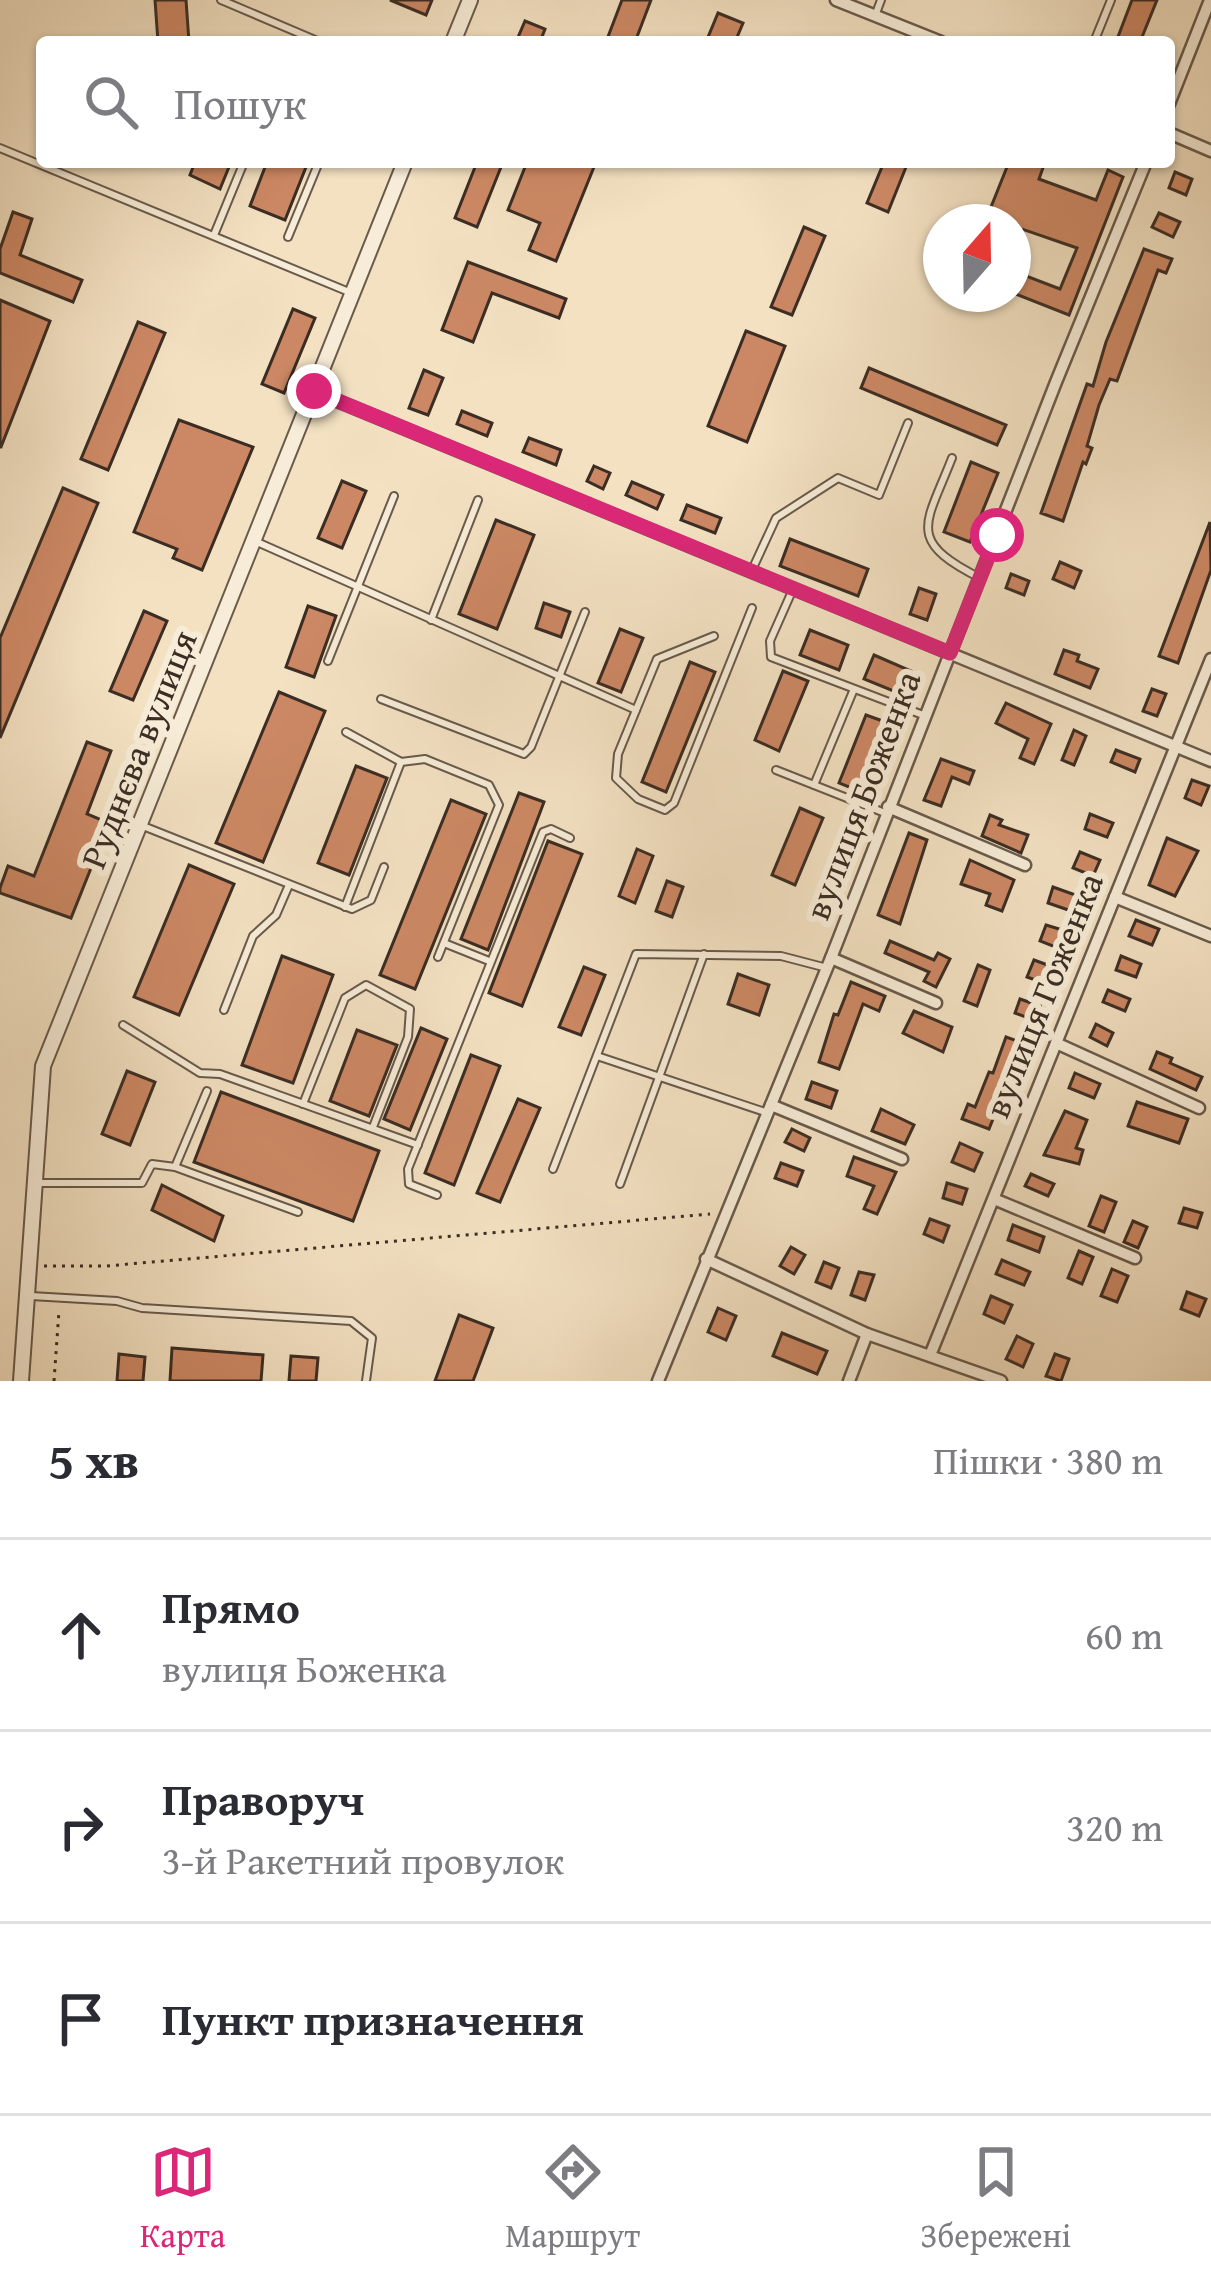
<!DOCTYPE html>
<html lang="uk">
<meta charset="utf-8">
<style>
body{margin:0;font-family:"Gentium Book Plus",serif;background:#f2f2f3;color:#2b2b33}
.compass{position:absolute;left:923px;top:204px;width:108px;height:108px;border-radius:50%;background:#fff;box-shadow:0 3px 9px #0004;rotate:20deg}
.stop{position:absolute;width:36px;height:36px;margin:-27px;border:9px solid #db2777;border-radius:50%;background:#fff}
.stop.end{background:#db2777;border-color:#fff;box-shadow:0 3px 12px #0008}
.list{margin:0;padding:0;list-style:none}
h2{display:flex;justify-content:space-between;align-items:center;height:156px;margin:0;padding:0 48px;font-size:51px}
h2 small{font-size:39px;font-weight:400;color:#7c7c81}
.list li{display:grid;grid-template-columns:78px 1fr auto;gap:36px;align-items:center;box-sizing:border-box;height:192px;padding:0 48px;border-top:3px solid #e1e1e2}
.list b{display:block;font-size:45px;white-space:nowrap}
.list p{margin:0;font-size:39px;white-space:nowrap;color:#7c7c81}
.list em{font-size:39px;font-style:normal;color:#7c7c81}
.icon{flex:none;width:66px;height:66px;fill:none;stroke:currentColor;stroke-width:2;stroke-linecap:round;stroke-linejoin:round}
.map{position:relative;flex:none;width:1211px;height:1381px;overflow:hidden}
.search{position:absolute;background:#fff;box-shadow:0 3px 9px #0004;left:36px;right:36px;top:36px;height:132px;display:flex;align-items:center;gap:30px;box-sizing:border-box;padding:0 42px;border-radius:12px;color:#7c7c81;font-size:45px}
.sheet{height:732px;background:#fff}
nav{display:flex;justify-content:space-around;align-items:center;box-sizing:border-box;height:168px;border-top:3px solid #e1e1e2;background:#fff;font-size:33px;color:#7c7c81}
nav a{display:grid;justify-items:center;gap:6px}
nav .on{color:#db2777}
.map>svg:first-child{display:block}
</style>
<div class="map">
<svg width="1211" height="1381" viewBox="0 0 1211 1381">
<rect width="100%" height="100%" fill="#f3e1c2"/>
<filter id="stains"><feTurbulence type="fractalNoise" baseFrequency=".00167" numOctaves="4"/><feColorMatrix values="0 0 0 0 .2 0 0 0 0 .09 0 0 0 0 .02 0 0 0 .5 -.17"/></filter>
<radialGradient id="worn" r=".72"><stop offset=".6" stop-color="#630" stop-opacity="0"/><stop offset="1" stop-color="#630" stop-opacity=".3"/></radialGradient>
<g fill="#cc8864" stroke="#3b2d24" stroke-width="3">
<polygon points="155,0 186,0 189,42 158,42"/>
<polygon points="390,0 432,0 426,15"/>
<polygon points="622,0 651,0 635,42 606,42"/>
<polygon points="1132,0 1157,0 1140,42 1116,42"/>
<polygon points="718,13 743,23 735,42 706,42"/>
<polygon points="525,21 545,29 540,42 516,42"/>
<polygon points="195,162 231,162 220,189 190,175"/>
<polygon points="267,162 308,162 285,220 250,206"/>
<polygon points="477,162 503,162 477,227 455,218"/>
<polygon points="527,162 596,162 556,261 529,250 540,223 508,210"/>
<polygon points="884,162 908,162 888,212 867,203"/>
<polygon points="1009,162 1045,162 1039,179 1096,200 1108,170 1123,177 1069,315 1013,293 1013,271 1060,289 1077,248 1013,226 1013,222 985,222"/>
<polygon points="1175,172 1192,179 1186,195 1169,188"/>
<polygon points="13,212 32,219 20,255 82,280 73,302 0,273 0,249"/>
<polygon points="1159,213 1180,222 1173,237 1152,227"/>
<polygon points="804,227 825,236 792,315 771,307"/>
<polygon points="1144,249 1172,259 1166,273 1158,270 1117,381 1110,379 1099,405 1087,446 1092,448 1086,464 1083,462 1063,521 1041,513 1087,384 1093,386 1106,342"/>
<polygon points="468,262 566,299 559,318 492,293 473,342 442,330"/>
<polygon points="0,300 50,321 1,447 0,447"/>
<polygon points="293,309 315,318 284,393 262,384"/>
<polygon points="138,322 165,333 108,470 81,459"/>
<polygon points="746,331 785,346 747,442 708,426"/>
<polygon points="869,368 1006,425 997,445 861,388"/>
<polygon points="424,370 443,378 428,415 409,408"/>
<polygon points="462,411 492,423 487,436 457,424"/>
<polygon points="179,420 253,447 202,570 173,558 177,549 134,532"/>
<polygon points="529,438 561,450 556,465 523,452"/>
<polygon points="971,462 998,473 970,542 944,532"/>
<polygon points="594,466 610,473 603,489 587,481"/>
<polygon points="342,481 366,491 342,548 318,538"/>
<polygon points="632,482 663,495 657,509 626,495"/>
<polygon points="63,488 98,503 0,738 0,638"/>
<polygon points="687,505 721,518 715,533 681,520"/>
<polygon points="496,520 534,535 497,629 459,614"/>
<polygon points="1210,522 1211,570 1178,663 1159,656"/>
<polygon points="790,539 868,569 858,596 780,566"/>
<polygon points="1060,562 1081,571 1074,588 1053,579"/>
<polygon points="1011,574 1029,581 1024,595 1006,588"/>
<polygon points="919,588 936,594 927,620 910,614"/>
<polygon points="544,603 570,612 561,637 536,628"/>
<polygon points="308,606 336,616 314,677 286,667"/>
<polygon points="144,611 167,621 133,700 110,691"/>
<polygon points="620,629 643,638 621,692 598,683"/>
<polygon points="810,630 848,645 839,670 800,655"/>
<polygon points="1064,650 1079,655 1077,661 1098,669 1090,688 1055,674"/>
<polygon points="874,655 911,671 901,694 864,679"/>
<polygon points="690,662 715,672 666,792 642,782"/>
<polygon points="783,671 808,681 779,751 755,740"/>
<polygon points="1152,689 1166,694 1157,716 1143,711"/>
<polygon points="279,692 325,711 263,862 216,843"/>
<polygon points="1006,703 1051,724 1034,764 1020,758 1028,739 996,723"/>
<polygon points="866,715 891,724 864,793 839,783"/>
<polygon points="1074,730 1086,736 1074,765 1062,760"/>
<polygon points="87,742 111,751 87,814 109,823 71,918 0,893 0,888 8,866 34,876"/>
<polygon points="1116,750 1140,759 1135,772 1111,762"/>
<polygon points="941,759 974,771 969,784 952,777 941,806 924,800"/>
<polygon points="356,766 387,778 349,875 318,863"/>
<polygon points="1192,780 1209,786 1201,805 1185,798"/>
<polygon points="519,793 544,802 488,950 461,939"/>
<polygon points="451,800 486,814 415,989 380,975"/>
<polygon points="800,808 823,818 795,885 772,875"/>
<polygon points="1090,814 1113,823 1107,837 1085,829"/>
<polygon points="990,815 1002,820 999,825 1028,835 1021,853 982,836"/>
<polygon points="909,833 927,840 900,924 878,915"/>
<polygon points="1167,838 1198,851 1175,896 1149,885"/>
<polygon points="548,841 582,854 522,1006 489,993"/>
<polygon points="637,849 653,856 635,903 619,896"/>
<polygon points="1080,852 1100,860 1093,876 1073,868"/>
<polygon points="970,860 1014,880 1002,911 986,905 990,894 961,884"/>
<polygon points="189,865 234,884 179,1015 134,997"/>
<polygon points="667,881 683,887 672,917 656,911"/>
<polygon points="1053,887 1081,897 1077,913 1048,903"/>
<polygon points="1136,920 1159,929 1152,945 1129,936"/>
<polygon points="1046,925 1069,932 1063,950 1040,941"/>
<polygon points="890,941 934,960 938,953 950,959 936,987 924,981 929,972 885,953"/>
<polygon points="282,956 333,975 293,1083 242,1065"/>
<polygon points="1121,956 1141,964 1136,977 1116,970"/>
<polygon points="1034,960 1053,967 1047,984 1027,977"/>
<polygon points="978,965 990,970 977,1006 964,1001"/>
<polygon points="584,967 605,975 581,1035 559,1027"/>
<polygon points="738,974 769,985 759,1015 728,1004"/>
<polygon points="851,982 885,996 879,1011 863,1004 839,1069 819,1062 834,1014 838,1015"/>
<polygon points="1108,990 1130,999 1125,1011 1103,1002"/>
<polygon points="1020,999 1040,1006 1034,1020 1015,1013"/>
<polygon points="914,1011 952,1027 943,1052 903,1033"/>
<polygon points="1096,1024 1113,1033 1107,1046 1090,1037"/>
<polygon points="421,1028 447,1039 410,1130 384,1119"/>
<polygon points="357,1030 397,1045 369,1116 330,1101"/>
<polygon points="1006,1037 1023,1043 989,1129 962,1119 968,1104 975,1107 989,1072 993,1073"/>
<polygon points="1157,1052 1172,1058 1170,1063 1202,1077 1196,1090 1150,1069"/>
<polygon points="471,1055 500,1066 454,1185 425,1173"/>
<polygon points="127,1071 155,1082 130,1145 102,1134"/>
<polygon points="1075,1073 1100,1084 1094,1098 1069,1088"/>
<polygon points="812,1082 837,1091 831,1108 806,1099"/>
<polygon points="221,1092 379,1151 353,1221 194,1162"/>
<polygon points="518,1099 540,1108 500,1202 477,1193"/>
<polygon points="1137,1102 1188,1119 1179,1143 1128,1126"/>
<polygon points="881,1109 914,1125 905,1144 872,1131"/>
<polygon points="1065,1111 1087,1120 1076,1148 1083,1150 1079,1164 1044,1155"/>
<polygon points="792,1129 810,1138 804,1151 785,1142"/>
<polygon points="960,1143 982,1153 974,1171 952,1162"/>
<polygon points="854,1157 896,1172 877,1214 864,1209 874,1186 847,1176"/>
<polygon points="781,1163 803,1171 797,1186 775,1178"/>
<polygon points="1031,1174 1054,1184 1048,1196 1025,1186"/>
<polygon points="947,1183 967,1189 962,1204 943,1198"/>
<polygon points="162,1185 223,1216 214,1241 152,1210"/>
<polygon points="1101,1196 1116,1202 1104,1232 1089,1226"/>
<polygon points="1184,1208 1202,1213 1197,1228 1179,1223"/>
<polygon points="930,1219 949,1226 943,1242 924,1234"/>
<polygon points="1133,1221 1147,1227 1138,1248 1124,1242"/>
<polygon points="1013,1225 1044,1237 1039,1252 1008,1240"/>
<polygon points="791,1247 805,1255 794,1274 780,1266"/>
<polygon points="1079,1251 1093,1257 1082,1284 1068,1278"/>
<polygon points="1002,1260 1030,1272 1024,1285 996,1274"/>
<polygon points="824,1262 839,1268 831,1288 816,1282"/>
<polygon points="1112,1269 1128,1276 1117,1302 1101,1296"/>
<polygon points="859,1272 874,1275 865,1300 851,1295"/>
<polygon points="1187,1292 1206,1299 1199,1316 1181,1309"/>
<polygon points="991,1296 1012,1305 1004,1323 984,1314"/>
<polygon points="718,1308 736,1316 726,1340 708,1332"/>
<polygon points="459,1315 493,1328 473,1381 435,1381"/>
<polygon points="782,1333 827,1351 817,1374 773,1356"/>
<polygon points="1017,1336 1033,1344 1023,1367 1006,1359"/>
<polygon points="172,1348 263,1355 261,1381 170,1381"/>
<polygon points="119,1354 145,1357 143,1381 117,1381"/>
<polygon points="1055,1354 1069,1359 1061,1381 1046,1376"/>
<polygon points="291,1356 318,1358 316,1381 289,1381"/>
</g>
<g fill="none" stroke-linecap="round" stroke-linejoin="round">
<defs>
<g id="service">
<polyline points="221,0 320,42"/>
<polyline points="875,16 881,0"/>
<polyline points="1094,42 1111,0"/>
<polyline points="0,148 349,292"/>
<polyline points="214,235 244,162"/>
<polyline points="288,237 319,162"/>
<path d="M952 458C926 525 905 540 980 578"/>
<polyline points="257,542 636,710"/>
<polyline points="752,570 776,518 838,478 879,495 908,423"/>
<polyline points="793,589 770,641 771,657 923,715"/>
<polyline points="431,620 478,500"/>
<polyline points="714,636 657,659 618,754 616,778 638,799 665,810 674,803 752,608"/>
<polyline points="328,661 394,496"/>
<polyline points="381,699 524,754 531,747 585,612"/>
<polyline points="346,732 401,762 425,759 489,785 499,805 438,957"/>
<polyline points="776,770 885,813"/>
<polyline points="814,785 854,689"/>
<polyline points="143,826 352,909 371,900 384,867"/>
<polyline points="345,907 401,762"/>
<polyline points="444,943 489,961"/>
<polyline points="224,1010 253,936 276,915 289,885"/>
<polyline points="123,1025 200,1073 220,1074 418,1145"/>
<polyline points="597,1056 768,1113"/>
<polyline points="303,1104 345,998 366,985 410,1009 408,1037 373,1127"/>
<polyline points="175,1167 207,1091"/>
<polyline points="553,1169 636,954 781,956 827,968"/>
<polyline points="39,1183 142,1183 152,1164 175,1167 298,1212"/>
<polyline points="620,1184 704,954"/>
<polyline points="437,1195 409,1184 408,1169 543,832 551,829 570,838"/>
<polyline points="31,1296 117,1301 142,1308 351,1321 372,1338 366,1381"/>
</g>
<g id="minor">
<polyline points="836,0 941,42"/>
<polyline points="1169,104 1210,0"/>
<polyline points="1169,133 1211,151"/>
<polyline points="313,391 1211,761"/>
<polyline points="888,807 1025,865"/>
<polyline points="1115,897 1211,936"/>
<polyline points="831,958 936,1003"/>
<polyline points="1056,1043 1199,1108"/>
<polyline points="771,1105 902,1159"/>
<polyline points="994,1199 1135,1258"/>
<polyline points="706,1259 867,1334 1001,1381"/>
<polyline points="931,1353 1211,659"/>
<polyline points="658,1381 831,958 1056,382 1146,162"/>
<polyline points="849,1381 867,1334"/>
</g>
<g id="tertiary">
<polyline points="453,42 470,0"/>
<polyline points="21,1381 43,1066 405,162"/>
</g>
</defs>
<use href="#service" stroke="#695a4c" stroke-width="10"/>
<use href="#minor" stroke="#695a4c" stroke-width="15"/>
<use href="#tertiary" stroke="#695a4c" stroke-width="18"/>
<g stroke="#3b2d24" stroke-width="3" stroke-dasharray="3 6" stroke-linecap="butt">
<polyline points="44,1266 106,1266 710,1214"/>
<polyline points="54,1381 59,1311"/>
</g>
<use href="#service" stroke="#f7ecd7" stroke-width="6"/>
<use href="#minor" stroke="#f7ecd7" stroke-width="10"/>
<use href="#tertiary" stroke="#f7ecd7" stroke-width="14"/>
</g>
<g fill="none" stroke-linecap="round" stroke-linejoin="round">
<polyline stroke="#db2777" stroke-width="15" points="314,391 950,653 997,535"/>
</g>
<g text-anchor="middle" stroke-width="12" stroke-linejoin="round" paint-order="stroke">
<g font-size="36" fill="#3b2d24" stroke="#f7ecd7">
<text transform="translate(138 749) rotate(-68)" y="13">Руднєва вулиця</text>
<text transform="translate(862 795) rotate(-69)" y="13">вулиця Боженка</text>
<text transform="translate(1043 995) rotate(-68)" y="13">вулиця Гоженка</text>
</g>
</g>
<rect width="100%" height="100%" filter="url(#stains)"/>
<rect width="100%" height="100%" fill="url(#worn)"/>
</svg>
<svg class="compass" viewBox="-18 -18 36 36"><path d="M0-13l5 13h-10z" fill="#e53935"/><path d="M0 13l5-13h-10z" fill="#7c7c81"/></svg>
<div class="stop" style="left:997px;top:535px"></div>
<div class="stop end" style="left:314px;top:391px"></div>
<div class="search"><svg class="icon" aria-label="search" viewBox="0 0 24 24"><circle cx="10" cy="10" r="6"/><path d="M15 15l6 6"/></svg>Пошук</div>
</div>
<section class="sheet">
<h2>5 хв<small>Пішки · 380 m</small></h2>
<ul class="list">
<li><svg class="icon" aria-label="ahead" viewBox="0 0 24 24"><path d="M12 20V5M6 11l6-6 6 6"/></svg><div><b>Прямо</b><p>вулиця Боженка</p></div><em>60 m</em></li>
<li><svg class="icon" aria-label="right" viewBox="0 0 24 24"><path d="M7 20v-9h11M14 6l5 5-5 5"/></svg><div><b>Праворуч</b><p>3-й Ракетний провулок</p></div><em>320 m</em></li>
<li><svg class="icon" aria-label="arrive" viewBox="0 0 24 24"><path d="M6 21V4h12l-3 4 3 4H6"/></svg><div><b>Пункт призначення</b></div></li>
</ul>
</section>
<nav>
<a class="on"><svg class="icon" aria-label="map" viewBox="0 0 24 24"><path d="M3 6l6-2 6 2 6-2v14l-6 2-6-2-6 2zM9 4v14M15 6v14"/></svg>Карта</a>
<a><svg class="icon" aria-label="directions" viewBox="0 0 24 24"><path d="M12 3l9 9-9 9-9-9zM9 14v-3h6M13 9l2 2-2 2"/></svg>Маршрут</a>
<a><svg class="icon" aria-label="saved" viewBox="0 0 24 24"><path d="M7 4h10v16l-5-4-5 4z"/></svg>Збережені</a>
</nav>
